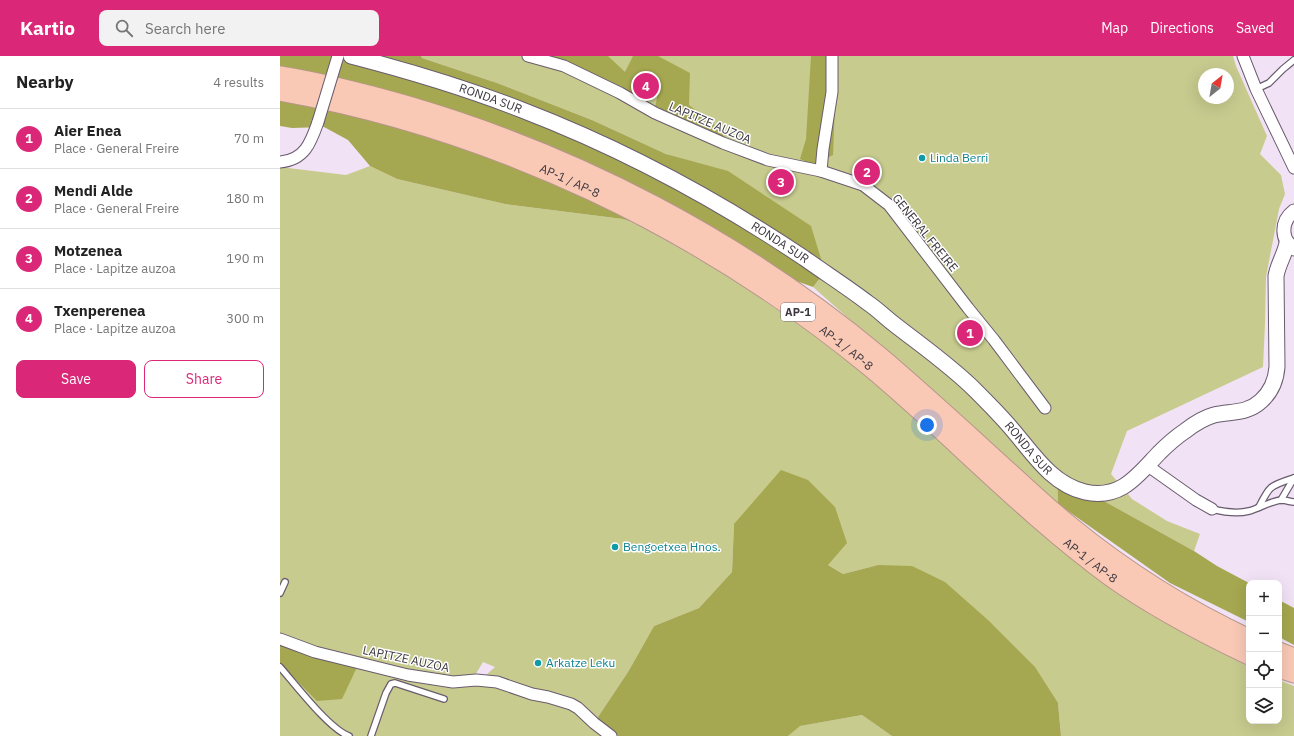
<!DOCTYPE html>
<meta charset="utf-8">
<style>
body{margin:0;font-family:"IBM Plex Sans",sans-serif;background:#f2f2f2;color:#222}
.controls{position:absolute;right:12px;bottom:12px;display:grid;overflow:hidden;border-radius:8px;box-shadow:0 4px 16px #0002}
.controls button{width:36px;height:36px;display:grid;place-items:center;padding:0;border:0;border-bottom:1px solid #e0e0e0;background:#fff;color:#222;font:20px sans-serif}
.compass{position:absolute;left:918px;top:12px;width:36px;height:36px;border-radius:50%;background:#fff;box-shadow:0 4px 16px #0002;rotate:31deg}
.you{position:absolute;left:647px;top:369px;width:14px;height:14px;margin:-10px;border:3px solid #fff;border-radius:50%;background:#1a73e8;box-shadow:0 0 0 6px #1a73e833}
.badge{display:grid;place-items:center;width:26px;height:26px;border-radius:50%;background:#db2777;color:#fff;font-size:13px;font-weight:700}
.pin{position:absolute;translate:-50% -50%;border:2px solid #fff;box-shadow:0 1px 4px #0006}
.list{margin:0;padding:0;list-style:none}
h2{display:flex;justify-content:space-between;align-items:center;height:52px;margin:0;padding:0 16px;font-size:17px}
h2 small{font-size:13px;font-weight:400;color:#767676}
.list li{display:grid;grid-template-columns:26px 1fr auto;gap:12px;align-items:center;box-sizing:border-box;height:60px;padding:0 16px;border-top:1px solid #e0e0e0}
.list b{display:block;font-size:15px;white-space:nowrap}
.list p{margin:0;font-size:13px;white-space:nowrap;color:#767676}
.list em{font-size:13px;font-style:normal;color:#767676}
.actions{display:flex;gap:8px;padding:12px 16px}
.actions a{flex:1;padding:9px 0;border:1px solid #db2777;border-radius:8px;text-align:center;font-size:14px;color:#db2777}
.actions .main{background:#db2777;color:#fff}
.icon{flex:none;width:22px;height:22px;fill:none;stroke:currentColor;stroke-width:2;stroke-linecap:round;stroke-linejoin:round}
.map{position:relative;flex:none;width:1014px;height:680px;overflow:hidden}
header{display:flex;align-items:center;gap:24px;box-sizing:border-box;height:56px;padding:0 20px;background:#db2777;color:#fff}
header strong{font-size:19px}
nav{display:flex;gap:22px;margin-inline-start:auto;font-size:14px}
.search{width:280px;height:36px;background:#f2f2f2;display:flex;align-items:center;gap:10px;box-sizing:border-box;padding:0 14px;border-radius:8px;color:#767676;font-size:15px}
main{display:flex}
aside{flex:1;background:#fff}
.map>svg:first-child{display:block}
</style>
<header>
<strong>Kartio</strong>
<div class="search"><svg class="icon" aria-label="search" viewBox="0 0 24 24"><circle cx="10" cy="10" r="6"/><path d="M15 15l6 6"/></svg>Search here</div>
<nav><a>Map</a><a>Directions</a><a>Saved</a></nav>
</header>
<main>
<aside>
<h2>Nearby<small>4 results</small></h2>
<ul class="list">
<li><span class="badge">1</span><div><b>Aier Enea</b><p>Place · General Freire</p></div><em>70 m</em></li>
<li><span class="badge">2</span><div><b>Mendi Alde</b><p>Place · General Freire</p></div><em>180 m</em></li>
<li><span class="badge">3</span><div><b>Motzenea</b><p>Place · Lapitze auzoa</p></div><em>190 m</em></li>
<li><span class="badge">4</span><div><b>Txenperenea</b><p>Place · Lapitze auzoa</p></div><em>300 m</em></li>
</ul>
<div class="actions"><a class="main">Save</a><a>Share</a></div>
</aside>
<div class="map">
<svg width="1014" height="680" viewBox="0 0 1014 680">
<rect width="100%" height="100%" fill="#f2e2f6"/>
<g fill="#c8cb8e" fill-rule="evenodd">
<path d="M141 0H953L956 10 987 80 980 98 1001 119 1005 138 999 153 986 221 985 268 983 311 847 375 831 418 852 443 887 465 920 478 914 495 777 419 778 448 533 231 545 216 449 117 386 98 312 64 217 27 142 2ZM924 18H948V42H924Z"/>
<polygon points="90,110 117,123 225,148 343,163 363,171 452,222 528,275 619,344 700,422 769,484 871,559 969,611 969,665 999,665 999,624 1014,630 1014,680 781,680 778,647 598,509 563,518 548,509 454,468 452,516 419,552 374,570 348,616 316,664 302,650 205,620 215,611 203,606 194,621 173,623 80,605 0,580 0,111 66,119"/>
<polygon points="0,587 78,609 208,627 295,653 324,680 0,680"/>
<polygon points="582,659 612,680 508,680 519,670"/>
</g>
<g fill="#a5a850">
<polygon points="0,0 141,0 142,2 217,27 312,64 386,98 448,115 531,170 545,216 533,231 343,163 225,148 117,123 90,110 68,84 44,71 12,72 0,70"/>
<polygon points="269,0 328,0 345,16 353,0 378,0 410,17 409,49 444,76 442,84 374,59 379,29 367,23 351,44 271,9"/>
<polygon points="531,0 557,0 553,99 534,109 520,103 526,83"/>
<polygon points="501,414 528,424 555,451 567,487 548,509 563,518 598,509 632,510 665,526 708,564 755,611 778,647 781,680 612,680 582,659 520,670 508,680 338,680 316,664 348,616 374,570 419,552 452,516 454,468"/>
<polygon points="777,419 914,495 937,510 969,527 969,566 890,527 778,448"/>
<polygon points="999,544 1014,552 1014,589 999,581"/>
<polygon points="0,586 78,609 62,643 37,645 0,608"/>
</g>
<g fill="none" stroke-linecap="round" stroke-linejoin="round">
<defs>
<g id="service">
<polyline points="976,33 989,27 1003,13 1014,4"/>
<polyline points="1001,444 1014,422"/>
<path d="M979 451C990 429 990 430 1014 422"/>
<path d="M932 453C944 456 957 458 969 455 980 452 990 445 1002 444 1006 444 1010 446 1014 446"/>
<polyline points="0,537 5,526"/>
<path d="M0 611C15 628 49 673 69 680"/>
<polyline points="91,680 106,637 111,628 115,627 164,643"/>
</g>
<g id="minor">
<polyline points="248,0 284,10 340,37 375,57 443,87 488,104 541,115"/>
<polyline points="552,0 552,36 543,93 541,115 583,129 609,149 688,252 714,284 765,352"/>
<polyline points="963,0 976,33 1014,112"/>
<path d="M0 106C25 104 31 86 38 66"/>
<polyline points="868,410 916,444 932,453"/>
<polyline points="0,583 35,596 128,619 173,626 196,624 217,626 252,638 268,641 291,648 298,652 314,667 331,680"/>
</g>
<path id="tertiary" d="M1014 155C1001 165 1000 183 1014 193"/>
<g id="secondary">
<path id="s1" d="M71 0C129 15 186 32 242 54 341 92 436 143 524 202 545 217 567 231 588 247 597 253 605 261 614 268 642 290 671 310 696 335 708 347 720 359 731 372 752 396 771 428 805 436 841 444 858 419 879 397 887 389 896 381 905 375 914 368 923 362 934 359 951 355 967 358 981 345 991 336 996 324 997 311L996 220C998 208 1005 198 1007 187"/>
</g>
<g id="motorway">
<path d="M0 20C43 27 86 38 128 50 299 100 461 185 599 300 644 338 687 378 731 418 751 436 770 454 791 471 845 515 905 553 969 583"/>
<path id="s2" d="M0 35C215 73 421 172 589 310 671 378 744 457 830 520 873 551 921 576 969 599"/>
<polyline points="999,596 1014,602"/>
<polyline points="999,612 1014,617"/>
</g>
</defs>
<use href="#service" stroke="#695c6d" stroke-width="8"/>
<use href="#minor" stroke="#695c6d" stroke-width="13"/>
<use href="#tertiary" stroke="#695c6d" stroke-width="15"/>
<use href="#secondary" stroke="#695c6d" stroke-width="17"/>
<use href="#motorway" stroke="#b7968c" stroke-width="21"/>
<use href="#service" stroke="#fff" stroke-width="5.5"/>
<use href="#minor" stroke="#fff" stroke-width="11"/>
<use href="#tertiary" stroke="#fff" stroke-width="13"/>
<use href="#secondary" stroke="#fff" stroke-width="15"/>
<use href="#motorway" stroke="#f9c9b6" stroke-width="19"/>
<defs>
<polyline id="minor-bridge" points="38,66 58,0"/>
</defs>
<use href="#minor-bridge" stroke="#695c6d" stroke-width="13" stroke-linecap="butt"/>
<use href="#minor-bridge" stroke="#fff" stroke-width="11"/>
</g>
<g fill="#0f9aa8" stroke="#fff" stroke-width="1.5">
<circle cx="642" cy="102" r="4"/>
<circle cx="335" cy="491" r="4"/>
<circle cx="258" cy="607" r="4"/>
</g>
<g text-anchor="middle" stroke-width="3" stroke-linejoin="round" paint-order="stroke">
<rect fill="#fff" stroke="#767278" stroke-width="1" x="501" y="247" width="34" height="18" rx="3"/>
<g font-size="11" font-weight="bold" fill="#3c363e">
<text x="518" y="260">AP-1</text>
</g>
<g font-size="12" fill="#3c363e" stroke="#fff">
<text dy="4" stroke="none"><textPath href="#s1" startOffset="146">RONDA SUR</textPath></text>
<text transform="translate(430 67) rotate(23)" y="4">LAPITZE AUZOA</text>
<text dy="4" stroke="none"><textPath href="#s2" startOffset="304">AP-1 / AP-8</textPath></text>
<text transform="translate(645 177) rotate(51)" y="4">GENERAL FREIRE</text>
<text dy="4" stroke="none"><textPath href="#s1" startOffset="470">RONDA SUR</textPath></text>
<text dy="4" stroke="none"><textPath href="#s2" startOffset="628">AP-1 / AP-8</textPath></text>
<text dy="4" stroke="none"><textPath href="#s1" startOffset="794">RONDA SUR</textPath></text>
<text dy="4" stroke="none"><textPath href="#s2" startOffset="952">AP-1 / AP-8</textPath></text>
<text transform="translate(126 603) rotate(12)" y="4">LAPITZE AUZOA</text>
</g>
<g font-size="12" fill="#0d838f" stroke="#fff" text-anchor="start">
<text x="650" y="106">Linda Berri</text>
<text x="343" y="495">Bengoetxea Hnos.</text>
<text x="266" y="611">Arkatze Leku</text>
</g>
</g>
</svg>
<div class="controls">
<button>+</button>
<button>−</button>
<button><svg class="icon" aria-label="locate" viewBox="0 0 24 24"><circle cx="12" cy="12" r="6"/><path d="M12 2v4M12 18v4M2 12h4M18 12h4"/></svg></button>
<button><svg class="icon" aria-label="layers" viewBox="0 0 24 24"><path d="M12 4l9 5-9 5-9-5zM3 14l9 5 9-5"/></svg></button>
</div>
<svg class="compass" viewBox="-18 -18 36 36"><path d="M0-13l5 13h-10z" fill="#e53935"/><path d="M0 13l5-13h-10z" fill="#767676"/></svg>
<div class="you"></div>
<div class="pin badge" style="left:690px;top:277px">1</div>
<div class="pin badge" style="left:587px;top:116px">2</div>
<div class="pin badge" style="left:501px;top:126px">3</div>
<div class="pin badge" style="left:366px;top:30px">4</div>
</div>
</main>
